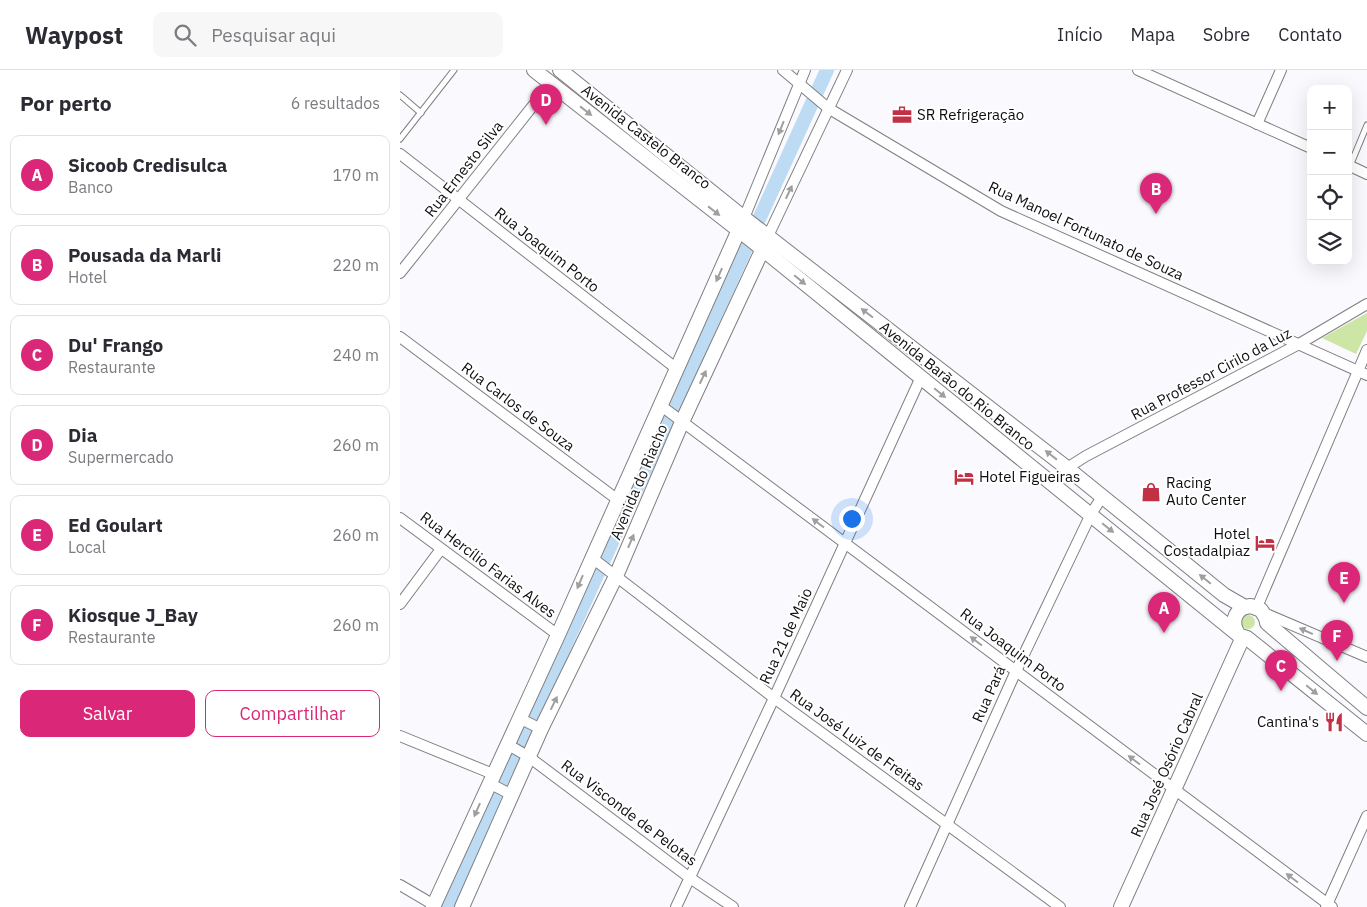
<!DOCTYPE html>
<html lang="pt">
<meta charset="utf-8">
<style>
body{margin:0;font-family:"IBM Plex Sans",sans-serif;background:#f7f7f7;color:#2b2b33}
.controls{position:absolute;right:15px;top:15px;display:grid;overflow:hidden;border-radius:10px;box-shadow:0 5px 20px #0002}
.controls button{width:45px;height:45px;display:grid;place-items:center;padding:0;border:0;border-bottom:1px solid #e1e1e2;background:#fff;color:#2b2b33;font:25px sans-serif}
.you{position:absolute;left:451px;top:448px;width:18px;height:18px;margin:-12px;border:4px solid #fff;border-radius:50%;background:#1a73e8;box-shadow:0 0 0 8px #1a73e833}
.badge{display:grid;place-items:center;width:32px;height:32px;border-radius:50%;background:#db2777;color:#fff;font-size:16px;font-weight:700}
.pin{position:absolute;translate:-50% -41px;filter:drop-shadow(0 1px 2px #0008)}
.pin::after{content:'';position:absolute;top:26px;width:18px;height:15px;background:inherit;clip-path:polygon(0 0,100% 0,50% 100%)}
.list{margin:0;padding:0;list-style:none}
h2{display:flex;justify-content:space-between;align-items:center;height:65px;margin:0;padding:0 20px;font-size:21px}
h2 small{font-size:16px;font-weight:400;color:#7c7c81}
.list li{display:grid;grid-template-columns:32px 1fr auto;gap:15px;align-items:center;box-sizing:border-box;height:80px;margin:0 10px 10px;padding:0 10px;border:1px solid #e1e1e2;border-radius:10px}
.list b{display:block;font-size:19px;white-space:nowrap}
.list p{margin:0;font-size:16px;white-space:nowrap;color:#7c7c81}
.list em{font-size:16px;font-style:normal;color:#7c7c81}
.actions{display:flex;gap:10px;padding:15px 20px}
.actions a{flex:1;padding:11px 0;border:1px solid #db2777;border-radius:10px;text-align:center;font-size:18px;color:#db2777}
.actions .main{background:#db2777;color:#fff}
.icon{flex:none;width:28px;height:28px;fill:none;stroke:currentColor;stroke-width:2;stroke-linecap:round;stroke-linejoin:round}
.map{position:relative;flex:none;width:967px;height:837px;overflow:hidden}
header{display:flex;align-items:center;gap:30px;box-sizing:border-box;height:70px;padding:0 25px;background:#fff;border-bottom:1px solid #e1e1e2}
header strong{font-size:24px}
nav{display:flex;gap:28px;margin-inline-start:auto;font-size:18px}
.search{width:350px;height:45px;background:#f7f7f7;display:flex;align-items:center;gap:12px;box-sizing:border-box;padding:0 18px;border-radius:10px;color:#7c7c81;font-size:19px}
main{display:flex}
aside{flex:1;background:#fff}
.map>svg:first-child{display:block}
</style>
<header>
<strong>Waypost</strong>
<div class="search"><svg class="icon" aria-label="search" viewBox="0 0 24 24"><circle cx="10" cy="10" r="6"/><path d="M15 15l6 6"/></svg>Pesquisar aqui</div>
<nav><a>Início</a><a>Mapa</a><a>Sobre</a><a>Contato</a></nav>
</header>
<main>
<aside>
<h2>Por perto<small>6 resultados</small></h2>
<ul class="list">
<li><span class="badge">A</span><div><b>Sicoob Credisulca</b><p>Banco</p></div><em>170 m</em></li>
<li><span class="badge">B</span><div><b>Pousada da Marli</b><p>Hotel</p></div><em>220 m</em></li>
<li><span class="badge">C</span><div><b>Du' Frango</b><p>Restaurante</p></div><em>240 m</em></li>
<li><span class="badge">D</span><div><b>Dia</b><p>Supermercado</p></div><em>260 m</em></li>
<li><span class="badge">E</span><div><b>Ed Goulart</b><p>Local</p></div><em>260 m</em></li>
<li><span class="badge">F</span><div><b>Kiosque J_Bay</b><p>Restaurante</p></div><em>260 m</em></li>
</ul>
<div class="actions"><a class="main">Salvar</a><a>Compartilhar</a></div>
</aside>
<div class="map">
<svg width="967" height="837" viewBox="0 0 967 837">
<rect width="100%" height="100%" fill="#fafafe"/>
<g fill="#cde6a6">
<polygon points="967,243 967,261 956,284 922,268"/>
<circle cx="848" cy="552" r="7"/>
</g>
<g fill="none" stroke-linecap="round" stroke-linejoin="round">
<polyline stroke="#bddcf4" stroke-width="14" points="46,837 427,0"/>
<defs>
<g id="lane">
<polyline points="0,25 21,43"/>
<polyline points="0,69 54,0"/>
<polyline points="950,96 967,55"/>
</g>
<g id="street">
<polyline points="383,0 428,38 601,141 967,305"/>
<polyline points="738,0 911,78"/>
<polyline points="857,54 881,0"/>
<polyline points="0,84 277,299"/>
<polyline points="948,95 967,104"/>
<polyline points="344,148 405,0"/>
<polyline points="368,166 447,0"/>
<polyline points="0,203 151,13"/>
<polyline points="0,267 218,430"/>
<polyline points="260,335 932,837"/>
<polyline points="667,398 686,386 899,274 967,234"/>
<polyline points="0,448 158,565"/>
<polyline points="191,487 374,628 660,837"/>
<polyline points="0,534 41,479"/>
<polyline points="857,537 967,280"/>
<polyline points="864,543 967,587"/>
<polyline points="119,648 141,659"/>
<polyline points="0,666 93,704"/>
<polyline points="107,674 129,687 290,808 333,837"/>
<polyline points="89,713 112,725"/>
<polyline points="0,815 34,835"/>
<polyline points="276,837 374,628 521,307"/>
<polyline points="510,837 616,601 691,444 702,427"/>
<polyline points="926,837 967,746"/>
</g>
<g id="secondary">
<polyline points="134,0 355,173 840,566 847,568 967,664"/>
<polyline points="160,0 344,148 667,398 824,525 845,537 851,536 861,540 866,548 867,553 967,638"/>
<path d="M838 564C831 553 834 542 845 537"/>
<polyline points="33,837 158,565 342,153"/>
<polyline points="62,837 141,659 216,506 282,352 366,172"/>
<polyline points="721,837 843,567"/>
</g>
</defs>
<use href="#lane" stroke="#7f7f82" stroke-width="7"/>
<use href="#street" stroke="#7f7f82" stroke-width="12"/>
<use href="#secondary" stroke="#7f7f82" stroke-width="16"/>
<use href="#lane" stroke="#fff" stroke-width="5"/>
<use href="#street" stroke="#fff" stroke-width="10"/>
<use href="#secondary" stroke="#fff" stroke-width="14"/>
</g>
<defs><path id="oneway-solid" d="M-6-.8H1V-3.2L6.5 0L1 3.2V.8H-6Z" transform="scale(1.25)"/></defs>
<g fill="#9f9f9f">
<use href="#oneway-solid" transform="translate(186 41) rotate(38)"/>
<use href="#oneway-solid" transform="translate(381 58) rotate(112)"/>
<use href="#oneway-solid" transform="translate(389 122) rotate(-65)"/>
<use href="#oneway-solid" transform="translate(314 141) rotate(38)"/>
<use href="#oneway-solid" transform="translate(319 205) rotate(114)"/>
<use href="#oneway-solid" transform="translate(400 210) rotate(39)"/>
<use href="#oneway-solid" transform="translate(467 243) rotate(-143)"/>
<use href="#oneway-solid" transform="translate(303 307) rotate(-65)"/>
<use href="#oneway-solid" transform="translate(540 323) rotate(39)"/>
<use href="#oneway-solid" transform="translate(651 385) rotate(-142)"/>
<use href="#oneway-solid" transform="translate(418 453) rotate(-143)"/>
<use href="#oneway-solid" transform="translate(708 458) rotate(39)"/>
<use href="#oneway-solid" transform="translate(231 471) rotate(-67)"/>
<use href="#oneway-solid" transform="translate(805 509) rotate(-141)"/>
<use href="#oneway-solid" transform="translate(180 512) rotate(113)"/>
<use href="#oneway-solid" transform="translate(906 561) rotate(-156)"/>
<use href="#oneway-solid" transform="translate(576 571) rotate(-143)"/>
<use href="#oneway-solid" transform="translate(912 620) rotate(39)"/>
<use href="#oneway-solid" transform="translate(154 633) rotate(-64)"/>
<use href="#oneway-solid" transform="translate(734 690) rotate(-143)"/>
<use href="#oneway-solid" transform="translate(77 740) rotate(114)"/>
<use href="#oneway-solid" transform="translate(892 808) rotate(-143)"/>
</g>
<defs>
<symbol id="office-bare" viewBox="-9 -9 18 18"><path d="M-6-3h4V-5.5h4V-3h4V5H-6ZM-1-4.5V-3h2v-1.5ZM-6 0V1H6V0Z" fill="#c13045" stroke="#fff" stroke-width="2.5" paint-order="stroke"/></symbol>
<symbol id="hotel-bare" viewBox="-9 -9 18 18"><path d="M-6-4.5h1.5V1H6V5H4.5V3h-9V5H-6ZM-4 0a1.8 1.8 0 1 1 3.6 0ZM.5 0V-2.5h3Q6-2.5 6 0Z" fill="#c13045" stroke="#fff" stroke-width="2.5" paint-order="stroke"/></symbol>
<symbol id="shop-bare" viewBox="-9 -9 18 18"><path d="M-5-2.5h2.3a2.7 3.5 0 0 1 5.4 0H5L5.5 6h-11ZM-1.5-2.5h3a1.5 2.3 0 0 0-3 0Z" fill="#c13045" stroke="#fff" stroke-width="2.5" paint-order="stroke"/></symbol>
<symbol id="restaurant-bare" viewBox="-9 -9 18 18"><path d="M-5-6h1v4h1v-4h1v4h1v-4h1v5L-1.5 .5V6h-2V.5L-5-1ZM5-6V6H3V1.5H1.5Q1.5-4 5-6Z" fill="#c13045" stroke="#fff" stroke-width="2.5" paint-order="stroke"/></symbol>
</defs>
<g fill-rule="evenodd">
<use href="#office-bare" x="488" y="31" width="28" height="28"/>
<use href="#hotel-bare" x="550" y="393" width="28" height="28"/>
<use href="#shop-bare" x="737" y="408" width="28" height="28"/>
<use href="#hotel-bare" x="851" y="459" width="28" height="28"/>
<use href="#restaurant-bare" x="920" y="638" width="28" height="28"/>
</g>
<g text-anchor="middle" stroke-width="4" stroke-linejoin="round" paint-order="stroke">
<g font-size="15" fill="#0e0e0f" stroke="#fff" text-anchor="start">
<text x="517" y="50">SR Refrigeração</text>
<text x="579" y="412">Hotel Figueiras</text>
<text x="766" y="418">Racing<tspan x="766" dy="17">Auto Center</tspan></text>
<text x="850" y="469" text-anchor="end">Hotel<tspan x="850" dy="17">Costadalpiaz</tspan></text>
<text x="919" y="657" text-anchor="end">Cantina's</text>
</g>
<g font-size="15" fill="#0e0e0f" stroke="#fff">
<text transform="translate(246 67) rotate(38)" y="5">Avenida Castelo Branco</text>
<text transform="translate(64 99) rotate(-52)" y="5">Rua Ernesto Silva</text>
<text transform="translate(686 161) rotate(25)" y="5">Rua Manoel Fortunato de Souza</text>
<text transform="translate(147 180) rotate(38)" y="5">Rua Joaquim Porto</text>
<text transform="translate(811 304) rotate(-28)" y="5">Rua Professor Cirilo da Luz</text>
<text transform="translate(557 316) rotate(39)" y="5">Avenida Barão do Rio Branco</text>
<text transform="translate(118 337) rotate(37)" y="5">Rua Carlos de Souza</text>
<text transform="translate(239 412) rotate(-67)" y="5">Avenida do Riacho</text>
<text transform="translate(88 495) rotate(37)" y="5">Rua Hercílio Farias Alves</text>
<text transform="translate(386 566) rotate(-65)" y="5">Rua 21 de Maio</text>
<text transform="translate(613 580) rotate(37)" y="5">Rua Joaquim Porto</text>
<text transform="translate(589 624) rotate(-66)" y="5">Rua Pará</text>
<text transform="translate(457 670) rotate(36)" y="5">Rua José Luiz de Freitas</text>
<text transform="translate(767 695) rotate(-66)" y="5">Rua José Osório Cabral</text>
<text transform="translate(229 743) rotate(37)" y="5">Rua Visconde de Pelotas</text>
</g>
</g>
</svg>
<div class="controls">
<button>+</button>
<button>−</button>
<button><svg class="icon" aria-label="locate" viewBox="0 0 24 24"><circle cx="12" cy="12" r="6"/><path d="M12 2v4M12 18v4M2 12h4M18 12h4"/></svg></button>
<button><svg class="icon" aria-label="layers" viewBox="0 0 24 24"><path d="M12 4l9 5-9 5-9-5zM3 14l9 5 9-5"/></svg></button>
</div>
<div class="you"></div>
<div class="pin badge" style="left:764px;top:563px">A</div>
<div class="pin badge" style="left:756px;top:144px">B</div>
<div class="pin badge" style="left:881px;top:621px">C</div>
<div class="pin badge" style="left:146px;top:55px">D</div>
<div class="pin badge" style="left:944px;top:533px">E</div>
<div class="pin badge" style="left:937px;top:591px">F</div>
</div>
</main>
